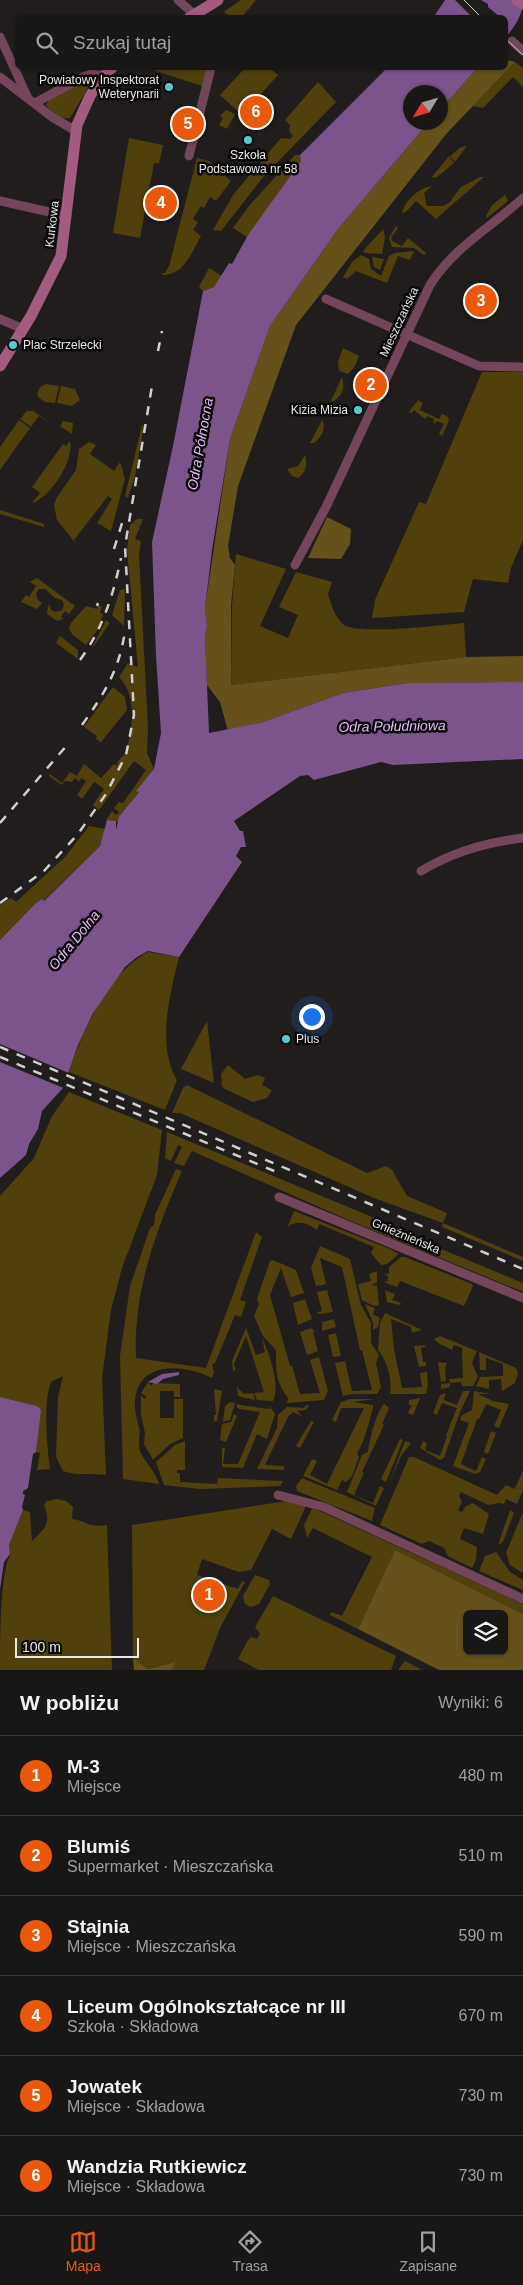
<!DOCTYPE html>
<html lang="pl">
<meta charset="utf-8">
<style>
body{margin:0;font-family:Helvetica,sans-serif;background:#262323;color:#f1f3f6}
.controls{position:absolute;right:15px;bottom:15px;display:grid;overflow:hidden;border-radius:8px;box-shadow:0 1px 4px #0004}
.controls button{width:45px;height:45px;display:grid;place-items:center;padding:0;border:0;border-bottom:1px solid #373535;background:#191616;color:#f1f3f6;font:25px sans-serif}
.compass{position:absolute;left:403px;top:85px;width:45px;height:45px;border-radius:50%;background:#191616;box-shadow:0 1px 4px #0004;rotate:232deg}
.scale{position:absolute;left:15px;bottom:12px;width:124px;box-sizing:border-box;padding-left:5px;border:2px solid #eae7e7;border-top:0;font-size:14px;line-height:18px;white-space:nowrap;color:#eae7e7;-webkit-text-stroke:4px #090808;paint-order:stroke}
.you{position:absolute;left:311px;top:1016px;width:18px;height:18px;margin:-12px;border:4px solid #fff;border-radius:50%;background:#1a73e8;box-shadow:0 0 0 8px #1a73e833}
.badge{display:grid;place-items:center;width:32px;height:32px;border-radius:50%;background:#ea580c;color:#fff;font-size:16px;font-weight:700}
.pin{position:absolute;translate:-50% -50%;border:2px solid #fff;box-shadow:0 1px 5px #0006}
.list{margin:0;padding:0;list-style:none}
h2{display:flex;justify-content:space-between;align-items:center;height:65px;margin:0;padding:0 20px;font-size:21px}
h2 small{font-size:16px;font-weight:400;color:#9f9fa1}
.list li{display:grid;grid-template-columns:32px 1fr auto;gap:15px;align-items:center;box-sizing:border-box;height:80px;padding:0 20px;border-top:1px solid #373535}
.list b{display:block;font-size:19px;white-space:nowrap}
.list p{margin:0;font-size:16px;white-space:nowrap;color:#9f9fa1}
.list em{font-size:16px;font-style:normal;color:#9f9fa1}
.icon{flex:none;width:28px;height:28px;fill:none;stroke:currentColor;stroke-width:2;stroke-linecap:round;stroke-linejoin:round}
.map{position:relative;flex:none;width:523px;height:1670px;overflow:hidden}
.search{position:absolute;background:#191616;box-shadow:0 1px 4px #0004;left:15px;right:15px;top:15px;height:55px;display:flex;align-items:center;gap:12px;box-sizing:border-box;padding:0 18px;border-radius:8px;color:#9f9fa1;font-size:19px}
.sheet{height:545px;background:#191616}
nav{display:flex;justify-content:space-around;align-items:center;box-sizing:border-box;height:70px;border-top:1px solid #373535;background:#191616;font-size:14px;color:#9f9fa1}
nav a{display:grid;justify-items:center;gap:2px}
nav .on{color:#ea580c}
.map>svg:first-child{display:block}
</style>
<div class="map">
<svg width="523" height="1670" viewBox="0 0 523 1670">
<rect width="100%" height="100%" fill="#211d1d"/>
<g fill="#4f400c">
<polygon points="241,0 256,0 242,17 231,17 224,12"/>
<polygon points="515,62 523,68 523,87 513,77 483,108 473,106"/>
<polygon points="147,68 207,68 202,86"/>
<polygon points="245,68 270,68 278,75 242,115 220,95"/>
<path d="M85 81 89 86 70 118C61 120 51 112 46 105L49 100Z"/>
<polygon points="318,82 336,102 264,176 221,231 213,230 233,195 281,138 290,139 293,136 289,131 290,125 285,120"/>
<polygon points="226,110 235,114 227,129 219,125 223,118 220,116"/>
<polygon points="129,138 163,145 159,164 154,163 140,238 113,233"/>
<polygon points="467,146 455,162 450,156 461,147"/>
<polygon points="295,155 300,155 301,161 247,237 233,228 249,206"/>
<polygon points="449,156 454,163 437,177 431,178"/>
<path d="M197 158 209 161 231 181 216 201 210 197 204 208 201 206 193 219 198 222 193 230 201 236C192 252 184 275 163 275L162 273H165L169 266Z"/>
<path d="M480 177H484L436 219 416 201 406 212 402 213C405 200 419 188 432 186L424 193 427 206H443L449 203 461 187Z"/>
<polygon points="505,195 508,201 487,218 486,216 492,205"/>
<polygon points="396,226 398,228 391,238 392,241 402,246 408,238 426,253 424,255 414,248 392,247 389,238"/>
<polygon points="383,229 385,237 382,254 365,253 363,251"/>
<polygon points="414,251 410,260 398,256 387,283 356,271 347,279 343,277 352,262 361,255 369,259 371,269 381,276 389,256 395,253"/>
<polygon points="372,257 384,259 380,270 374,267"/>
<polygon points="209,268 222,276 214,287 203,291 199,287"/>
<polygon points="343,348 359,356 355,366 348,374 339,371 338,361"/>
<polygon points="482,372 523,372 523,540 511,568 508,583 473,579 464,612 372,618 375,600 419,502 426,504"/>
<path d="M342 377C346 389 341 398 330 403Z"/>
<polygon points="46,384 59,386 55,403 45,402 39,398 37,394 40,387"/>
<polygon points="61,386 75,389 80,400 72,406 57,403"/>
<polygon points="418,400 423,403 420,410 439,419 442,414 447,416 449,421 442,436 439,434 444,424 437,421 435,424 433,422 434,419 427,416 425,419 414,410 412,413 409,412"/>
<polygon points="27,411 33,411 52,424 39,416 31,427 20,419"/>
<polygon points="19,420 30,428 0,470 0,447"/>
<path d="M322 420C327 429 321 437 314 443H310Z"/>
<polygon points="63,421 73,423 72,434 60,426"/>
<polygon points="142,425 144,426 135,476 128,498 125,496"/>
<path d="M70 441C75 460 50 498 32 503L40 493 32 487 63 444 66 446Z"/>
<polygon points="89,442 96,445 90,454 114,471 120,462 125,479 111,531 97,523 112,499 108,496 74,540 77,545 57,520 54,505 57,497 76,470 79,449"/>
<path d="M305 455C308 464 306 473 298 478L292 476 287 469 298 466Z"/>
<polygon points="0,510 44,524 44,527 0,514"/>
<path d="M137 519H143L135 539 141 541 139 554 148 729 147 753 154 769 118 822 106 820 112 811 116 815 119 812 114 808 119 802 123 803 146 770 134 761 99 810 93 805 104 789 94 782 82 799 77 795 86 781 81 778 79 782 75 778 72 782 65 781 62 785 49 776 50 774 62 783 70 772 77 776 84 764 101 778 114 764 117 766C117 759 123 758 126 751 133 728 137 695 119 677L128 663 138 667 127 550 130 525Z"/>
<path d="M236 554 286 569 260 626 288 638 298 615 279 607 296 572 332 582 328 594C331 604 335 618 344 625 359 635 442 625 464 623L466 657 231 685 232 605Z"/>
<polygon points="37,578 75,606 69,614 65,611 61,617 64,619 57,621 47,614 49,603 51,610 56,612 62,610 64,605 62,600 55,598 45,589 39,589 36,594 38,600 42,603 37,609 21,602 26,595 29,597 36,586 30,582"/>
<polygon points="125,589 124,626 112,615 120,590"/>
<polygon points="86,606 97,609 98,606 102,606 100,613 103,614 99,628 86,645 73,635 69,629 71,623"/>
<polygon points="106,620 110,623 91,650"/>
<polygon points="60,636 78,650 78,659 56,643"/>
<polygon points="113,687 125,697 127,710 101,742 96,739 97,736 84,727"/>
<polygon points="89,826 106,829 100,846 43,901 35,904 0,940 0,905 11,898 16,902 66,856"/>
<path d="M148 952 179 957C170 995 156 1044 177 1080L165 1110 69 1072C83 1030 107 974 148 952Z"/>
<polygon points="207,1021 214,1083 181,1069"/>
<polygon points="228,1065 245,1079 258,1075 265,1078 262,1085 272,1090 267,1098 253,1102 225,1089 222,1086 221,1074"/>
<polygon points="187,1085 367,1173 386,1166 392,1170 407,1196 447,1213 443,1223 523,1257 523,1261 442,1227 443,1223 374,1198 180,1113 172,1113 183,1088"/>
<path d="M69 1092 162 1130 157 1175 122 1268 111 1310 102 1378 106 1475C91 1473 76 1476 63 1471L56 1457 58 1397 63 1376 51 1382C43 1402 47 1447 50 1469L37 1470 40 1453 36 1452 38 1432 36 1406 0 1397V1196L34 1158 52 1116Z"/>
<polygon points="167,1132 435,1243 434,1246 523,1283 523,1292 353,1222 192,1151 184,1166 174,1163 182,1147 178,1145 171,1161 165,1158"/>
<path d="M176 1169 182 1171C156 1231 133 1291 136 1358L206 1368 256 1232 262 1237 240 1300 246 1302 241 1317 235 1315 215 1363 212 1364 214 1372 212 1378C185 1364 138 1360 135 1401 134 1410 137 1419 139 1428 141 1435 137 1443 140 1451 145 1463 155 1470 159 1484L123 1479 120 1356 130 1286 150 1228 154 1225 155 1215Z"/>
<path d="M294 1211 390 1249 399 1254 387 1264 381 1265 371 1253 374 1247 319 1224 317 1230C307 1223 296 1219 287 1228Z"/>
<polygon points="320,1246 350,1259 361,1305 371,1323 371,1343 379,1355 376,1363 381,1387 377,1394 352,1394 343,1396 335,1363 345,1361 352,1391 372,1390 362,1350 360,1350 342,1267 320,1258 326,1284 316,1286 311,1268"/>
<polygon points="401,1257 405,1257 472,1284 473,1286 464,1306 400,1281 397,1287 384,1282 388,1281 388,1276 384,1274 389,1274 389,1267"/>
<path d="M273 1260 296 1270 304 1293 291 1297 281 1268 270 1295 290 1366H292L300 1394 320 1393 310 1360 319 1357 328 1391 324 1400 287 1403 288 1398C275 1381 276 1370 276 1350L263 1336 254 1316 259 1304 257 1299 270 1261Z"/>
<polygon points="377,1271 377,1282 371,1286 377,1285 379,1305 374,1306 362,1300 358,1284 371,1281 369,1274"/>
<polygon points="327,1290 333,1312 319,1314 317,1312 322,1311 317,1292"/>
<polygon points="385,1290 395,1294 392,1300 401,1303 400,1305 387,1302"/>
<polygon points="305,1299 312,1319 298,1325 293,1303"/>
<polygon points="365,1304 375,1308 373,1314 380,1318 378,1327 373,1330 373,1323"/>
<path d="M385 1313 422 1330 412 1333 411 1327 391 1319 394 1349 402 1388 422 1387 420 1373 427 1372 428 1385 426 1394H390C392 1380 388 1362 378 1350L380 1323Z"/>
<polygon points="334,1319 336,1327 322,1331 322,1322"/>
<path d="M246 1328 256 1355 265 1352 262 1338C269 1353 281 1385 273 1401L257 1400 254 1393 264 1392 246 1336 234 1364 236 1370 233 1371 232 1361Z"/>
<polygon points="311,1328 315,1331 313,1332 318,1351 307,1355 300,1332"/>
<polygon points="336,1333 341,1356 333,1357 328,1335"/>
<polygon points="440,1336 477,1351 472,1363 478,1377 473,1386 462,1386 461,1382 450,1383 450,1387 441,1389 441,1384 450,1383 449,1379 463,1378 462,1348 454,1345 452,1350 438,1343 434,1339"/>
<polygon points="424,1345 426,1347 421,1348 423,1362 426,1362 426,1366 419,1367 414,1346"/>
<polygon points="479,1352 516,1368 518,1373 515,1383 502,1391 501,1379 489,1380 489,1389 476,1386 480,1377 503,1376 503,1364 486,1358 486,1370 480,1370"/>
<polygon points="438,1362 447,1363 445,1368 446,1381 441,1382"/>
<polygon points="148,1382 152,1386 153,1383 180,1384 180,1397 174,1397 174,1391 160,1391 160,1418 174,1418 174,1399 183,1399 183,1438 170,1444 153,1460 144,1444 145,1433 141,1414 141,1396 145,1399 146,1396 141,1393"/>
<polygon points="237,1387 244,1394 253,1393 255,1400 238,1396"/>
<polygon points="214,1389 222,1391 217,1421 214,1421 214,1415 216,1415"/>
<polygon points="463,1391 470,1391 460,1412 444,1458 440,1460 420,1448 423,1441 427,1443 425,1450 440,1456 447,1436 446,1435 457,1408 442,1403 437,1415 433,1413 440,1395 446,1393 444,1400 457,1405"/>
<polygon points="474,1391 490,1394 478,1394 493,1401 509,1404 499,1428 494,1426 501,1410 486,1404 479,1419 477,1419 461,1464 476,1471 482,1457 486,1459 480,1472 475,1474 453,1466 469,1423 460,1420 461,1416 472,1410"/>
<polygon points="420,1398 413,1415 408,1413 412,1405 409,1405 409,1400"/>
<path d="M350 1399H375L353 1402 373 1405V1408C369 1422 365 1441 357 1453L359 1457 352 1476 346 1482 342 1480 337 1490 303 1476 312 1459 317 1461 310 1475 327 1484 364 1408H341L336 1422 332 1420 341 1402Z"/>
<polygon points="230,1402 235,1403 230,1420 223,1422 225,1406"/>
<path d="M237 1404C248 1407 260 1407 270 1409L269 1405 275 1414 267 1439 257 1434 243 1468 222 1467V1448H225L223 1464H238L260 1412 240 1409 237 1408Z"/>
<path d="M384 1404 389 1408 382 1424 384 1425 362 1472 364 1473 354 1495 373 1503 380 1486 384 1488 376 1506 347 1492 362 1455 368 1452C369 1440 377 1411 384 1404Z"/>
<polygon points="306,1405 309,1405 306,1410 297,1411 303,1417 293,1412 288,1417 265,1465 284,1466 284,1470 257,1469 277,1428 278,1415 287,1407 304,1408"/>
<polygon points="234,1414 237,1416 226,1442 220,1440 222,1424 231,1422"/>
<polygon points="311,1421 314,1422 300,1448 296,1446"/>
<polygon points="491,1431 496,1433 488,1454 484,1452"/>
<polygon points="400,1439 403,1440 386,1482 381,1479"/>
<polygon points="185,1441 185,1470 177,1470 177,1473 180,1473 180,1482 217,1484 218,1478 283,1481 280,1486 200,1489 164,1485 156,1462 175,1445"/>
<polygon points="405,1441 411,1443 401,1456 389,1483"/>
<polygon points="409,1457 414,1457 497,1495 506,1485 515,1489 523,1470 523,1490 517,1504 506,1499 504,1504 499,1503 488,1505 461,1492 459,1496 462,1502 458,1510 462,1512 466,1506 473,1503 489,1514 483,1534 464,1528 460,1539 477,1547 476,1560 472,1568 448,1556 444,1548 429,1541 422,1544 380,1525"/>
<polygon points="302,1478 375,1508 372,1521 297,1491 296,1486"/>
<path d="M56 1499 66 1501 73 1507 72 1519C87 1521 88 1528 107 1525L112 1670H0C0 1643 0 1574 10 1555L9 1545 23 1510 30 1512 32 1541C44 1529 52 1524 44 1505L47 1501Z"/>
<polygon points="287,1501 306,1506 291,1539 272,1529 251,1570 239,1572 202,1559 197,1575 238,1589 242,1581 245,1582 221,1626 204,1670 172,1670 174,1662 148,1669 133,1658 132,1525"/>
<polygon points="312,1509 320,1511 523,1604 523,1614 395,1550 358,1629 330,1615 332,1612 342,1616 372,1557 313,1528 307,1538 304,1525"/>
<polygon points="510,1510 514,1513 503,1542 498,1545"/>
<polygon points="523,1512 523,1573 510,1565 506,1553"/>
<polygon points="496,1552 510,1572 523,1580 523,1590 479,1571 485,1556"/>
<polygon points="255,1575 269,1580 270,1584 259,1604 251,1607 245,1604 243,1596"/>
<polygon points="273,1596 396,1656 391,1670 259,1670 238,1659 248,1640 251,1637 257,1639 260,1634 255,1627"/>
<polygon points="405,1661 422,1670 398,1670"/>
</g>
<g fill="#64521a" fill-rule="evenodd">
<polygon points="507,60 515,62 447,133 296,325 238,486 228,546 230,558 235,565 231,605 231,685 466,657 523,656 523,682 407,683 343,693 260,723 228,731 220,702 207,685 205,637 207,626 205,608 230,439 270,326 338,229 428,123 440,122 441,109 477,68 506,68"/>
<polygon points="327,517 351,529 350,544 341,559 308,558"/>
<path d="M395 1550 523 1614V1670H439L358 1629ZM467 1614H504V1651H467Z"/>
<polygon points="133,1658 148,1669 175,1662 172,1670 134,1670"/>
</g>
<g fill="#7b548b">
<path d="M445 0H523C523 15 515 26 506 37V18H433Z"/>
<polygon points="387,68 477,68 441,109 440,92 410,92 410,122 428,123 338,229 270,326 230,439 212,550 205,608 207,626 205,637 209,733 260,723 343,693 407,683 523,682 523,759 393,765 381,762 314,780 308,775 300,776 234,821 240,831 243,831 246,847 241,847 236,856 242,862 179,957 148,951 137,957 125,967 93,1013 78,1045 63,1088 42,1111 38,1129 29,1144 26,1155 0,1178 0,940 35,904 42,899 44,901 100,846 107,820 116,821 116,830 119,817 139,792 136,791 154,769 161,733 156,656 152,542 173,446 203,291 214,287 229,263 232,264 248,235 301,161 300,155"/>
<polygon points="179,1372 179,1375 163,1379 157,1384 148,1382 162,1374"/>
<polygon points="0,1397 37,1406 41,1410 36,1452 33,1454 28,1488 23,1491 23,1494 25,1495 22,1507 23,1510 9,1545 10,1554 4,1562 0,1589"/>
</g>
<g fill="#211d1d">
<polygon points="455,0 481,0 488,4 488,7 500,17 472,17"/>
<polygon points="0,1044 71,1074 66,1089 0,1062"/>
</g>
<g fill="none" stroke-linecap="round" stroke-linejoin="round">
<g stroke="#74465c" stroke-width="9">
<polyline points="178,0 198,18"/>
<polyline points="0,37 27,96"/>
<polyline points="512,41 523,51"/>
<polyline points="0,77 52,117 76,131"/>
<polyline points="35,103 85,76 92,74 103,76"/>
<polyline points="189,156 211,68"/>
<polyline points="0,201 67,216"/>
<polyline points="326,299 479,366 523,367"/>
<polyline points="0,319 23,329"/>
<path d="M295 565 327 505 430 285C453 248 491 227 523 198"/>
<path d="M421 871C451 853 487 842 523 838"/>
<polyline points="279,1197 523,1298"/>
<polyline points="278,1495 324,1507 523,1599"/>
</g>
<g stroke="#a45b80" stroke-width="11">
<polyline points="517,0 523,4"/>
<polyline points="189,18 218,0"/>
<polyline points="0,366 31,316 61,256 77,125 90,96 103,76 112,68"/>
</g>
<g stroke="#d1cece" stroke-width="1">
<polyline points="464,0 482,18"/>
<polyline points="506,39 523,55"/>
</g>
<g stroke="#d1cece" stroke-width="2.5" stroke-dasharray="9 9" stroke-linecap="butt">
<polyline points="158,351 162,331"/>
<polyline points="114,549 123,520"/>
<polyline points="97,606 98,603"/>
<path d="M80 660C103 628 113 596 121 558"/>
<path d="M82 725C104 694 119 671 125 631"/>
<polyline points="0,823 68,744"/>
<polyline points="0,903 44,871 78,834 106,794 126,755 134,715 125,546 153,380"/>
<polyline points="0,1047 523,1269"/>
<polyline points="0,1057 279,1173"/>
</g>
</g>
<g fill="#52cdcc" stroke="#090808" stroke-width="2">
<circle cx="169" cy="87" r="5"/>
<circle cx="248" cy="140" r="5"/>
<circle cx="13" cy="345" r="5"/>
<circle cx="358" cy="410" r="5"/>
<circle cx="286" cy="1039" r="5"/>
</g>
<g text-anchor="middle" stroke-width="5" stroke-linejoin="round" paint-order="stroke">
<g font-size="12" fill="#eae7e7" stroke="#090808" text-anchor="end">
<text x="159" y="84">Powiatowy Inspektorat<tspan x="159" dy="14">Weterynarii</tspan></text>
<text x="248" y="159" text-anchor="middle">Szkoła<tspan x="248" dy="14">Podstawowa nr 58</tspan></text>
<text x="23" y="349" text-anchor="start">Plac Strzelecki</text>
<text x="348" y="414">Kizia Mizia</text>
<text x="296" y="1043" text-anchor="start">Plus</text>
</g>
<g font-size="12" fill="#eae7e7" stroke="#090808">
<text transform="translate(52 224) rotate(-83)" y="4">Kurkowa</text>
<text transform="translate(399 322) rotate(-65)" y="4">Mieszczańska</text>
<text transform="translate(406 1236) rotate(23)" y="4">Gnieźnieńska</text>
</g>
<g font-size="14" font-style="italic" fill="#e7bafb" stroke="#090808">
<text transform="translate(200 444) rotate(-80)" y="5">Odra Północna</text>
<text transform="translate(392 726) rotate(-1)" y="5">Odra Południowa</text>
<text transform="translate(74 940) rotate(-51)" y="5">Odra Dolna</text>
</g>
</g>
</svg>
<div class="controls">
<button><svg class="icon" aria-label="layers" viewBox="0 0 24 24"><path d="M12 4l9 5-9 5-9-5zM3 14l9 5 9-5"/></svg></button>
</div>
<svg class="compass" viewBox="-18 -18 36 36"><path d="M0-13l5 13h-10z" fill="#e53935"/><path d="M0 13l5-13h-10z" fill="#9f9fa1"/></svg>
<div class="scale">100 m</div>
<div class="you"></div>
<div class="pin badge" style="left:209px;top:1595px">1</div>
<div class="pin badge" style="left:371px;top:385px">2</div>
<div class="pin badge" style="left:481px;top:301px">3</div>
<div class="pin badge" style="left:161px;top:203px">4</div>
<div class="pin badge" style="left:188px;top:124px">5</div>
<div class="pin badge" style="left:256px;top:112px">6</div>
<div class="search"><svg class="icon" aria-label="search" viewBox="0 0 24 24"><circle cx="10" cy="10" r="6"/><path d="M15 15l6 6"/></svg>Szukaj tutaj</div>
</div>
<section class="sheet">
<h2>W pobliżu<small>Wyniki: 6</small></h2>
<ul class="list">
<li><span class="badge">1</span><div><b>M-3</b><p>Miejsce</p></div><em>480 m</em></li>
<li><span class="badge">2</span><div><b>Blumiś</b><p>Supermarket · Mieszczańska</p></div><em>510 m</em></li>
<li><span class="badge">3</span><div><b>Stajnia</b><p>Miejsce · Mieszczańska</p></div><em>590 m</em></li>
<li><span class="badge">4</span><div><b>Liceum Ogólnokształcące nr III</b><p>Szkoła · Składowa</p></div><em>670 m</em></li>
<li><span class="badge">5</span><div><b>Jowatek</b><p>Miejsce · Składowa</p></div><em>730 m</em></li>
<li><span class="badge">6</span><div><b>Wandzia Rutkiewicz</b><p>Miejsce · Składowa</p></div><em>730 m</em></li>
</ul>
</section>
<nav>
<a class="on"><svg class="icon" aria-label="map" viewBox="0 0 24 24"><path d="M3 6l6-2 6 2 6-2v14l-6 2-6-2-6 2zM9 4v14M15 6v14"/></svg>Mapa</a>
<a><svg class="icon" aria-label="directions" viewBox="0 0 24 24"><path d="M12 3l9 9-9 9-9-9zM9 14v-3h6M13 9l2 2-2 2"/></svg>Trasa</a>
<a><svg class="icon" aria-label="saved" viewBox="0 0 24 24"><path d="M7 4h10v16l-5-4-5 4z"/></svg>Zapisane</a>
</nav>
